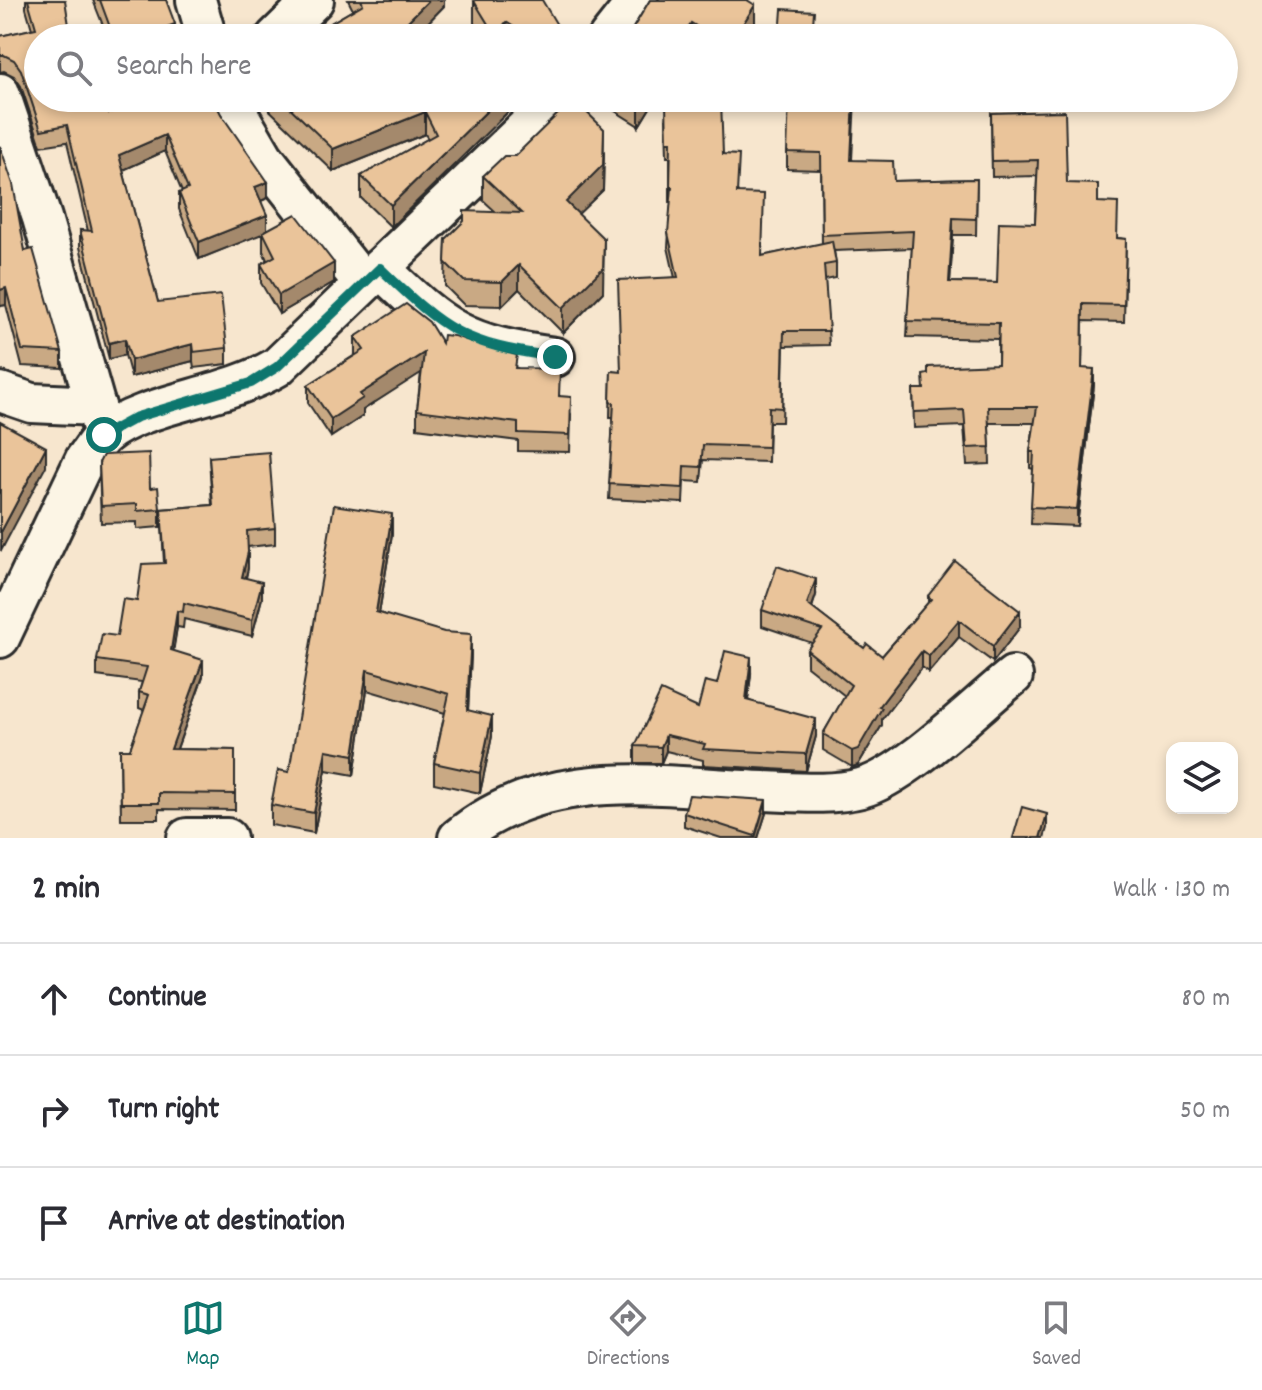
<!DOCTYPE html>
<meta charset="utf-8">
<style>
body{margin:0;font-family:Dekko,sans-serif;background:#f7f7f7;color:#2b2b33}
.controls{position:absolute;right:24px;bottom:24px;display:grid;overflow:hidden;border-radius:16px;box-shadow:0 4px 12px #0003}
.controls button{width:72px;height:72px;display:grid;place-items:center;padding:0;border:0;border-bottom:2px solid #e1e1e2;background:#fff;color:#2b2b33;font:40px sans-serif}
.stop{position:absolute;width:24px;height:24px;margin:-18px;border:6px solid #0f766e;border-radius:50%;background:#fff}
.stop.end{background:#0f766e;border-color:#fff;box-shadow:0 2px 8px #0008}
.list{margin:0;padding:0;list-style:none}
h2{display:flex;justify-content:space-between;align-items:center;height:104px;margin:0;padding:0 32px;font-size:34px}
h2 small{font-size:26px;font-weight:400;color:#7c7c81}
.list li{display:grid;grid-template-columns:52px 1fr auto;gap:24px;align-items:center;box-sizing:border-box;height:112px;padding:0 32px;border-top:2px solid #e1e1e2}
.list b{display:block;font-size:30px;white-space:nowrap}
.list em{font-size:26px;font-style:normal;color:#7c7c81}
.icon{flex:none;width:44px;height:44px;fill:none;stroke:currentColor;stroke-width:2;stroke-linecap:round;stroke-linejoin:round}
.map{position:relative;flex:none;width:1262px;height:838px;overflow:hidden}
.search{position:absolute;background:#fff;box-shadow:0 4px 12px #0003;left:24px;right:24px;top:24px;height:88px;display:flex;align-items:center;gap:20px;box-sizing:border-box;padding:0 28px;border-radius:44px;color:#7c7c81;font-size:30px}
.sheet{height:440px;background:#fff}
nav{display:flex;justify-content:space-around;align-items:center;box-sizing:border-box;height:112px;border-top:2px solid #e1e1e2;background:#fff;font-size:22px;color:#7c7c81}
nav a{display:grid;justify-items:center;gap:4px}
nav .on{color:#0f766e}
.map>svg:first-child{display:block}
</style>
<div class="map">
<svg width="1262" height="838" viewBox="0 0 1262 838">
<rect width="100%" height="100%" fill="#f7e6ce"/>
<filter id="ink" filterUnits="userSpaceOnUse"><feTurbulence type="fractalNoise" baseFrequency=".0125" numOctaves="2"/><feDisplacementMap in="SourceGraphic" scale="16" xChannelSelector="R" yChannelSelector="G"/><feConvolveMatrix kernelMatrix="1 2 1 2 8 2 1 2 1" color-interpolation-filters="sRGB"/></filter>
<g filter="url(#ink)">
<g fill="none" stroke-linecap="round" stroke-linejoin="round">
<defs>
<g id="minor">
<polyline points="196,0 207,38"/>
<polyline points="275,38 314,0"/>
<polyline points="608,38 638,0"/>
<polyline points="0,93 42,218 104,435"/>
<polyline points="229,98 264,158 363,283"/>
<path d="M380 268C445 331 464 345 555 357"/>
<polyline points="0,392 32,403 96,406"/>
<path d="M0 638 85 459C91 452 97 441 104 435 144 402 226 398 277 367L557 98"/>
<polyline points="187,838 227,838"/>
<path d="M458 838C546 765 657 786 763 791 794 792 830 796 861 788 906 776 974 707 1013 676"/>
</g>
</defs>
<use href="#minor" stroke="#2b2b2b" stroke-width="44"/>
<use href="#minor" stroke="#fcf5e5" stroke-width="38"/>
</g>
<g fill="#c9a984" stroke="#2b2b2b" stroke-width="2">
<polygon points="26,0 65,0 38,38 109,113 221,114 268,198 261,201 267,230 334,282 279,314 261,283 261,264 267,260 263,251 263,233 199,259 179,209 179,193 182,192 165,151 123,170 158,302 227,348 227,364 194,368 193,361 131,377 125,355 109,359 80,247 80,230 88,231 67,142 41,146 21,86 14,76 4,71 0,72 0,36 32,29 26,8"/>
<polygon points="93,0 166,0 175,38 108,38"/>
<polygon points="348,0 444,0 444,6 413,38 305,38 353,10"/>
<polygon points="650,0 755,24 746,38 627,38"/>
<polygon points="474,1 563,38 465,38 478,30 474,23"/>
<polygon points="257,98 522,98 391,227 361,198 361,176 428,139 425,134 333,171"/>
<polygon points="599,98 656,98 639,126 599,101"/>
<polygon points="855,98 852,160 894,181 977,179 976,235 953,235 950,282 997,283 1035,223 1037,176 992,177 991,113 1067,183 1098,202 1117,238 1126,239 1124,322 1083,321 1082,368 1094,385 1077,526 1031,524 1033,469 1030,468 1030,452 1034,423 989,423 990,464 967,465 964,426 914,428 913,389 923,389 998,364 998,339 907,337 912,248 834,251 836,263 836,278 825,280 829,345 784,346 782,422 769,422 768,462 703,460 701,482 684,481 683,503 609,499 613,417 610,417 611,371 621,372 675,278 668,247 671,202 670,202 670,157 667,157 666,119 723,154 762,256 822,244 821,170 787,169 787,152"/>
<polygon points="0,146 25,251 62,352 62,368 22,366 6,305 0,306"/>
<polygon points="604,153 603,190 578,214 603,292 563,333 519,289 502,306 464,305 445,286 446,239 496,212 483,200 483,176 515,156"/>
<polygon points="355,337 442,343 517,368 560,396 571,414 570,452 518,451 518,441 417,428 417,410 421,372 363,410 363,416 331,437 308,403 308,385 355,355"/>
<polygon points="209,457 275,528 275,544 248,547 248,568 246,578 262,598 252,636 184,619 183,628 177,627 173,650 203,676 177,749 235,750 235,810 159,809 159,819 121,819 120,749 130,749 144,710 139,708 139,692 142,682 97,676 97,660 117,636 137,601 164,563 161,509 212,505"/>
<polygon points="99,463 150,488 160,509 160,527 137,529 137,522 101,523"/>
<polygon points="392,534 379,613 471,654 468,710 492,736 480,793 434,783 434,763 445,713 367,690 354,775 326,770 314,833 271,825 271,805 289,772"/>
<polygon points="816,595 812,608 864,648 882,656 928,603 928,596 1020,627 993,662 959,637 929,672 922,667 882,719 882,725 858,765 852,767 823,750 823,734 845,696 807,666 807,650 812,643 762,626 762,610"/>
<polygon points="751,674 748,700 816,736 806,771 703,765 703,760 666,751 661,763 635,763 635,746 698,708 717,684"/>
<polygon points="684,813 766,813 758,838 721,838 684,826"/>
</g>
<g fill="#a4896c" stroke="#2b2b2b" stroke-width="2">
<polygon points="429,0 444,0 444,6 413,38 401,38 401,28"/>
<polygon points="755,5 755,24 746,38 734,38"/>
<polygon points="506,22 506,38 500,30"/>
<polygon points="691,23 691,38 682,38"/>
<polygon points="175,24 175,38 137,38"/>
<polygon points="500,98 522,98 391,227 391,205"/>
<polygon points="644,98 656,98 639,126 639,107"/>
<polygon points="425,112 425,134 333,171 333,149"/>
<polygon points="604,129 603,190 566,226 566,202"/>
<polygon points="165,135 165,151 119,172 119,155"/>
<polygon points="268,182 268,198 255,203 255,187"/>
<polygon points="267,215 267,232 199,259 199,242"/>
<polygon points="953,218 953,235 949,299 949,282"/>
<polygon points="604,239 603,292 563,333 563,308"/>
<polygon points="334,263 334,282 279,314 279,295"/>
<polygon points="519,265 519,289 502,306 502,282"/>
<polygon points="6,288 6,305 0,306 0,290"/>
<polygon points="125,339 125,355 109,359 109,343"/>
<polygon points="193,344 193,361 131,377 131,360"/>
<polygon points="424,353 424,371 363,410 363,416 331,437 331,419 360,394"/>
<polygon points="1094,369 1094,385 1077,526 1077,509"/>
<polygon points="46,447 46,466 1,551 1,532"/>
<polygon points="392,514 392,534 376,632 376,612"/>
<polygon points="248,552 248,568 242,593 242,577"/>
<polygon points="816,579 816,595 807,621 807,604"/>
<polygon points="262,582 262,598 252,636 252,620"/>
<polygon points="177,611 177,627 171,666 171,650"/>
<polygon points="1020,611 1020,627 993,662 993,646"/>
<polygon points="959,620 959,637 929,672 929,656"/>
<polygon points="471,634 471,654 467,730 467,710"/>
<polygon points="922,651 922,667 882,719 882,725 858,765 852,767 852,751 879,707"/>
<polygon points="751,657 751,674 746,716 746,700"/>
<polygon points="203,660 203,676 171,765 171,749"/>
<polygon points="367,670 367,690 354,775 354,755"/>
<polygon points="492,716 492,736 480,793 480,773"/>
<polygon points="816,719 816,736 806,771 806,754"/>
<polygon points="666,735 666,751 661,763 661,747"/>
<polygon points="326,750 326,770 314,833 314,813"/>
<polygon points="766,800 766,813 758,838 755,838"/>
<polygon points="1047,814 1047,828 1044,838 1040,838"/>
</g>
<g fill="#eac49a" stroke="#2b2b2b" stroke-width="2">
<polygon points="28,0 65,0 71,38 38,38 38,98 106,98 109,113 144,98 213,98 221,114 268,182 255,187 267,215 199,242 179,193 188,189 165,135 119,155 158,302 221,295 227,348 194,352 193,344 131,360 125,339 109,343 80,230 92,231 67,125 41,130 21,70 14,60 4,55 0,55 0,36 36,28"/>
<polygon points="100,0 166,0 175,24 137,38 114,38"/>
<polygon points="361,0 429,0 401,28 407,38 305,38 363,4"/>
<polygon points="476,0 542,0 563,35 560,38 532,38 506,22 500,30 508,38 465,38 488,24 474,1"/>
<polygon points="650,0 747,0 755,5 734,38 715,38 691,23 682,38 627,38"/>
<polygon points="782,9 814,11 812,38 780,38"/>
<polygon points="280,98 500,98 391,205 361,176 436,134 425,112 333,149"/>
<polygon points="624,98 644,98 639,107"/>
<polygon points="789,98 854,98 851,160 893,161 894,181 977,179 976,219 953,218 949,282 997,283 999,222 1035,223 1038,160 992,161 991,113 1065,111 1067,183 1098,184 1098,202 1118,203 1117,238 1126,239 1124,305 1083,304 1082,368 1094,369 1077,509 1031,507 1034,452 1030,452 1037,407 988,407 990,447 967,448 964,410 914,412 913,389 924,389 923,375 928,374 928,367 998,364 999,323 907,321 913,231 822,235 821,153 787,152"/>
<polygon points="573,99 604,129 603,165 566,202 604,239 603,268 563,308 519,265 502,282 464,281 445,262 446,239 464,221 464,211 522,213 483,176 504,156 515,156"/>
<polygon points="721,101 723,154 739,155 737,193 764,194 762,256 832,241 836,263 824,265 829,331 784,331 782,408 769,407 768,447 703,445 701,467 684,466 683,488 609,484 614,403 610,402 611,371 621,372 618,280 678,277 668,233 672,187 670,187 671,142 667,142 666,104"/>
<polygon points="0,146 13,184 25,251 33,249 62,352 22,350 6,288 0,290"/>
<polygon points="296,214 334,263 279,295 261,264 275,256 263,232"/>
<polygon points="406,304 429,322 442,343 443,335 454,336 517,355 515,368 560,369 559,396 571,397 570,435 518,433 518,423 417,410 424,353 360,394 363,398 331,419 308,385 364,350 355,337"/>
<polygon points="0,422 46,447 1,532 0,532"/>
<polygon points="269,452 275,528 247,531 248,552 242,577 262,582 252,620 184,603 183,612 177,611 171,650 203,660 171,749 235,750 235,794 159,793 159,803 121,803 120,749 130,749 149,695 139,692 147,667 97,660 102,634 117,636 123,599 137,601 142,564 165,563 161,509 213,505 209,457"/>
<polygon points="149,453 150,488 158,487 160,509 137,511 137,504 101,506 99,463 103,455"/>
<polygon points="334,505 392,514 376,612 444,632 471,634 467,710 492,716 480,773 434,763 449,694 367,670 354,755 326,750 314,813 271,805 278,770 289,772"/>
<polygon points="955,561 1020,611 993,646 959,620 929,656 922,651 879,707 882,708 858,749 852,751 823,734 851,685 807,650 822,630 762,610 777,566 816,579 807,604 864,648 867,644 882,656 931,599 928,596"/>
<polygon points="725,651 751,657 746,700 816,719 806,754 703,749 705,744 666,735 661,747 635,746 661,691 698,708 705,681 717,684"/>
<polygon points="689,795 766,800 755,836 684,813"/>
<polygon points="1022,807 1047,814 1040,838 1013,838"/>
</g>
</g>
<g fill="none" stroke-linecap="round" stroke-linejoin="round" filter="url(#ink)">
<path stroke="#0f766e" stroke-width="10" d="M104 435 137 417 251 383 277 367 380 268C446 332 463 344 555 357"/>
</g>
</svg>
<div class="controls">
<button><svg class="icon" aria-label="layers" viewBox="0 0 24 24"><path d="M12 4l9 5-9 5-9-5zM3 14l9 5 9-5"/></svg></button>
</div>
<div class="stop" style="left:104px;top:435px"></div>
<div class="stop end" style="left:555px;top:357px"></div>
<div class="search"><svg class="icon" aria-label="search" viewBox="0 0 24 24"><circle cx="10" cy="10" r="6"/><path d="M15 15l6 6"/></svg>Search here</div>
</div>
<section class="sheet">
<h2>2 min<small>Walk · 130 m</small></h2>
<ul class="list">
<li><svg class="icon" aria-label="ahead" viewBox="0 0 24 24"><path d="M12 20V5M6 11l6-6 6 6"/></svg><div><b>Continue</b></div><em>80 m</em></li>
<li><svg class="icon" aria-label="right" viewBox="0 0 24 24"><path d="M7 20v-9h11M14 6l5 5-5 5"/></svg><div><b>Turn right</b></div><em>50 m</em></li>
<li><svg class="icon" aria-label="arrive" viewBox="0 0 24 24"><path d="M6 21V4h12l-3 4 3 4H6"/></svg><div><b>Arrive at destination</b></div></li>
</ul>
</section>
<nav>
<a class="on"><svg class="icon" aria-label="map" viewBox="0 0 24 24"><path d="M3 6l6-2 6 2 6-2v14l-6 2-6-2-6 2zM9 4v14M15 6v14"/></svg>Map</a>
<a><svg class="icon" aria-label="directions" viewBox="0 0 24 24"><path d="M12 3l9 9-9 9-9-9zM9 14v-3h6M13 9l2 2-2 2"/></svg>Directions</a>
<a><svg class="icon" aria-label="saved" viewBox="0 0 24 24"><path d="M7 4h10v16l-5-4-5 4z"/></svg>Saved</a>
</nav>
